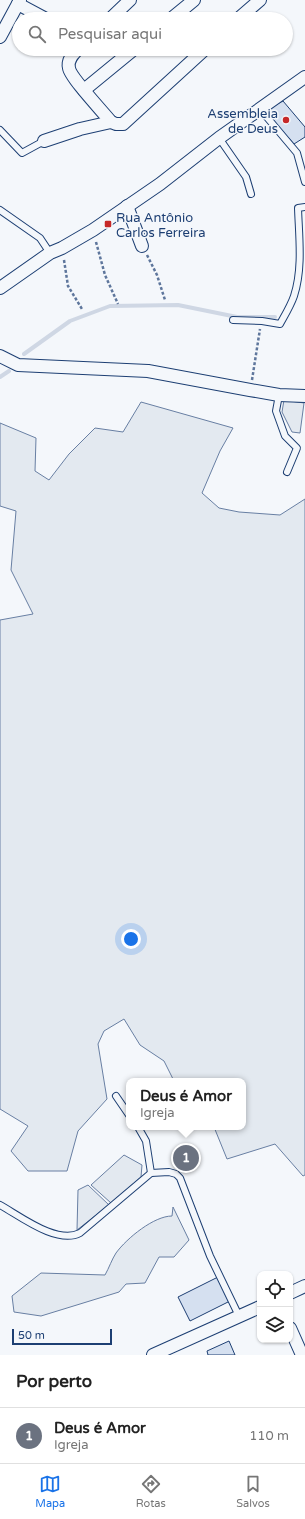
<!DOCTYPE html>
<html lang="pt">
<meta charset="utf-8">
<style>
body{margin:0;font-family:"Varela Round",sans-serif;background:#f6f6f6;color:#222}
.controls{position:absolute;right:12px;bottom:12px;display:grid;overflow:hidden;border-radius:8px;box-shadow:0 1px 3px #0004}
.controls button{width:36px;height:36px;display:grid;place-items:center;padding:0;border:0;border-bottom:1px solid #e0e0e0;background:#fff;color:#222;font:20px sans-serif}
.scale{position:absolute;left:12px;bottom:10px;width:100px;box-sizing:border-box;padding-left:4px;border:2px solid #1d3f73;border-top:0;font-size:11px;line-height:14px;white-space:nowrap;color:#1d3f73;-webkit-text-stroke:3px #f4f7fb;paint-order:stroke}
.you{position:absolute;left:131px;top:939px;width:14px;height:14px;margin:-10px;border:3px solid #fff;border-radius:50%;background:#1a73e8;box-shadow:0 0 0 6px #1a73e833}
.badge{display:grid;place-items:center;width:26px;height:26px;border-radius:50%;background:#1a73e8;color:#fff;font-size:13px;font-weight:700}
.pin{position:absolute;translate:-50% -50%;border:2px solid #fff;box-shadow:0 1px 4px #0006}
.popup{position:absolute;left:126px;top:1078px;width:120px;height:52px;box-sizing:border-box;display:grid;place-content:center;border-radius:8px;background:#fff;filter:drop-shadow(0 1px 3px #0005);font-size:13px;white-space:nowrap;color:#767676}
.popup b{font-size:15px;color:#222}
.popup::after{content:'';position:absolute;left:50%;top:100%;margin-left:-8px;border:8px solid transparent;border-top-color:#fff}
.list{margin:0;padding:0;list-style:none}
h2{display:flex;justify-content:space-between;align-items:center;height:52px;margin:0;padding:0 16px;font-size:17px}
h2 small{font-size:13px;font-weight:400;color:#767676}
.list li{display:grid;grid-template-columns:26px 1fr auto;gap:12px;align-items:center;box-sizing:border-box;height:56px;padding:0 16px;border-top:1px solid #e0e0e0}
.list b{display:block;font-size:15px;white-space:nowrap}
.list p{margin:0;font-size:13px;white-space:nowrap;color:#767676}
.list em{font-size:13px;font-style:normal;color:#767676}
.icon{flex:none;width:22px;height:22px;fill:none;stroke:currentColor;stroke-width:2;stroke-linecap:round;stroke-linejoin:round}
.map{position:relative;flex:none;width:305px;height:1355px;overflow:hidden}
.search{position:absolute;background:#fff;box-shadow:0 1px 3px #0004;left:12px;right:12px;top:12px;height:44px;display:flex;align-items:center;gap:10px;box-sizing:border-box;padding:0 14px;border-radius:22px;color:#767676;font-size:15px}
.sheet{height:108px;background:#fff}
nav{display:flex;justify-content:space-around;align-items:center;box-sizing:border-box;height:56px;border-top:1px solid #e0e0e0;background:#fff;font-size:11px;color:#767676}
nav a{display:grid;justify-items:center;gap:2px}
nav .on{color:#1a73e8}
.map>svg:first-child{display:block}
</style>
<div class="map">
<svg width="305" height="1355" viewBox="0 0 305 1355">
<rect width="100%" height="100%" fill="#f4f7fb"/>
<g fill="#e3e9f0" stroke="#687fa3">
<polygon points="284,400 304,403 300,433 292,432 282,412"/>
<polygon points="141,402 233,428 220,451 202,493 219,508 239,512 280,515 305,499 305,1175 303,1176 275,1144 227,1159 214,1127 243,1127 243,1081 174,1081 164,1061 140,1045 124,1019 104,1031 98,1044 107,1099 78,1131 67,1171 28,1171 11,1151 28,1126 0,1109 0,620 33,614 11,570 16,511 0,506 0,423 36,438 35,471 49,480 69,454 95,428 123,432"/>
<polygon points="124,1155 142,1165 141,1177 111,1203 91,1185"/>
<polygon points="88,1185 109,1205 77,1230 78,1190"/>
<path d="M173 1207 189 1240 174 1257H159L145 1283 126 1284 119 1292 41 1316 14 1312 12 1296 41 1273 105 1275C109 1268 112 1259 116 1253 127 1238 154 1216 172 1216Z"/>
</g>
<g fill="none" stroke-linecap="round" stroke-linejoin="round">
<g stroke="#cfd7e4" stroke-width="4">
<polyline points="24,354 70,321 110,306 178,305 237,317 275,317"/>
<polyline points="0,377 9,371"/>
</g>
</g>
<g fill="#d5e0f0" stroke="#1d3f73">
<polygon points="283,101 305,127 305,137 294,144 267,114 271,107"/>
<polygon points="188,1144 200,1154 184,1172 172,1161"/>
<polygon points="218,1277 230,1301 190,1321 178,1297"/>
<polygon points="229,1341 235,1355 208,1355 207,1351"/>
</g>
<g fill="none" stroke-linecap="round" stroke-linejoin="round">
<defs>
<g id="service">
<polyline points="260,109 297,153 305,182"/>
<polyline points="0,130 22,153 44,141"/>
<polyline points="219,138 246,177 251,194"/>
<polyline points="0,210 40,238 50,253"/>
<path d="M233 320 262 321 280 324C285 315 291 305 294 296 303 268 299 237 298 208L305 207"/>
<polyline points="279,395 276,411 285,436 297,448 287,472"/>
<polyline points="116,1096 129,1115"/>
<polyline points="138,1127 146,1141 151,1173"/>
<path d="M0 1205C20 1216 57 1245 80 1233L151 1173 169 1172 176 1174 180 1178 210 1256 239 1316"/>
</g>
<g id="minor">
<polyline points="18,4 46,19"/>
<polyline points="110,19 130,0"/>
<polyline points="171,19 194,0"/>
<polyline points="238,19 260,0"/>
<polyline points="0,37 20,0"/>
<path d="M78 49C73 54 67 60 69 68 70 77 103 112 111 122"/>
<polyline points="84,90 134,49"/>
<polyline points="111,122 116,124 123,124 205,49"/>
<polyline points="44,141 80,129 111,122"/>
<polyline points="127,206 142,246"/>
<polyline points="0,288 50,253 62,248 93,230 160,184 219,138 305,77"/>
<polyline points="0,356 18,365 148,371 250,390 279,395 305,396"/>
<polyline points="290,1293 305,1286"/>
<polyline points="290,1328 302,1355"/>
<polyline points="153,1355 260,1307"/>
</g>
</defs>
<use href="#service" stroke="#1d3f73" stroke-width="8"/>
<use href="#minor" stroke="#1d3f73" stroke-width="14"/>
<g stroke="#5e769c" stroke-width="2.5" stroke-dasharray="3 2" stroke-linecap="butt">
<polyline points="96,242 105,275 118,304"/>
<polyline points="147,255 157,275 165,300"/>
<polyline points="64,260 68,286 82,309"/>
<polyline points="252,380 260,329"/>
</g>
<use href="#service" stroke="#f4f7fb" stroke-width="6"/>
<use href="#minor" stroke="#f4f7fb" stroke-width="12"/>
</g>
<g fill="#c62828" stroke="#f4f7fb" stroke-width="1.5">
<circle cx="286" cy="120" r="4"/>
<rect x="104" y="220" width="8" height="8" rx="2"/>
</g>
<g text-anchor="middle" stroke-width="3" stroke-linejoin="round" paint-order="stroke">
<g font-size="13" fill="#1d3f73" stroke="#f4f7fb" text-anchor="end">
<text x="278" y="118">Assembleia<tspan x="278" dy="15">de Deus</tspan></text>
<text x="116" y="222" text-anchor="start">Rua Antônio<tspan x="116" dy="15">Carlos Ferreira</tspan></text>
</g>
</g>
</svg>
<div class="controls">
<button><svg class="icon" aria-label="locate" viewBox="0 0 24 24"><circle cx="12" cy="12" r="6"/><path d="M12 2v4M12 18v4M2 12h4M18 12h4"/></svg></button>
<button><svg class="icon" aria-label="layers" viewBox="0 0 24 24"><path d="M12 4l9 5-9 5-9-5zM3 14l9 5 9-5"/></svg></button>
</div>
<div class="scale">50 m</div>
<div class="you"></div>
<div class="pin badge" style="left:186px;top:1158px;background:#6b7280">1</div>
<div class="popup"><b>Deus é Amor</b>Igreja</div>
<div class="search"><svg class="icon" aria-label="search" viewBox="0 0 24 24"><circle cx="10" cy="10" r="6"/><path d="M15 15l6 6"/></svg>Pesquisar aqui</div>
</div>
<section class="sheet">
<h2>Por perto<small></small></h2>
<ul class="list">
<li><span class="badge" style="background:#6b7280">1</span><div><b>Deus é Amor</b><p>Igreja</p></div><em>110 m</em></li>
</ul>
</section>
<nav>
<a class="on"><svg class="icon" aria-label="map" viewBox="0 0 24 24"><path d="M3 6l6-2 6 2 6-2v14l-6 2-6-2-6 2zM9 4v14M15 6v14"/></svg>Mapa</a>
<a><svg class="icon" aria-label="directions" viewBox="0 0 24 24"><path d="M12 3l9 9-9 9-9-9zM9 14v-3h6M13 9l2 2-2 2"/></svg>Rotas</a>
<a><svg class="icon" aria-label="saved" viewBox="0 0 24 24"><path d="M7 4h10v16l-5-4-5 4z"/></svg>Salvos</a>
</nav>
